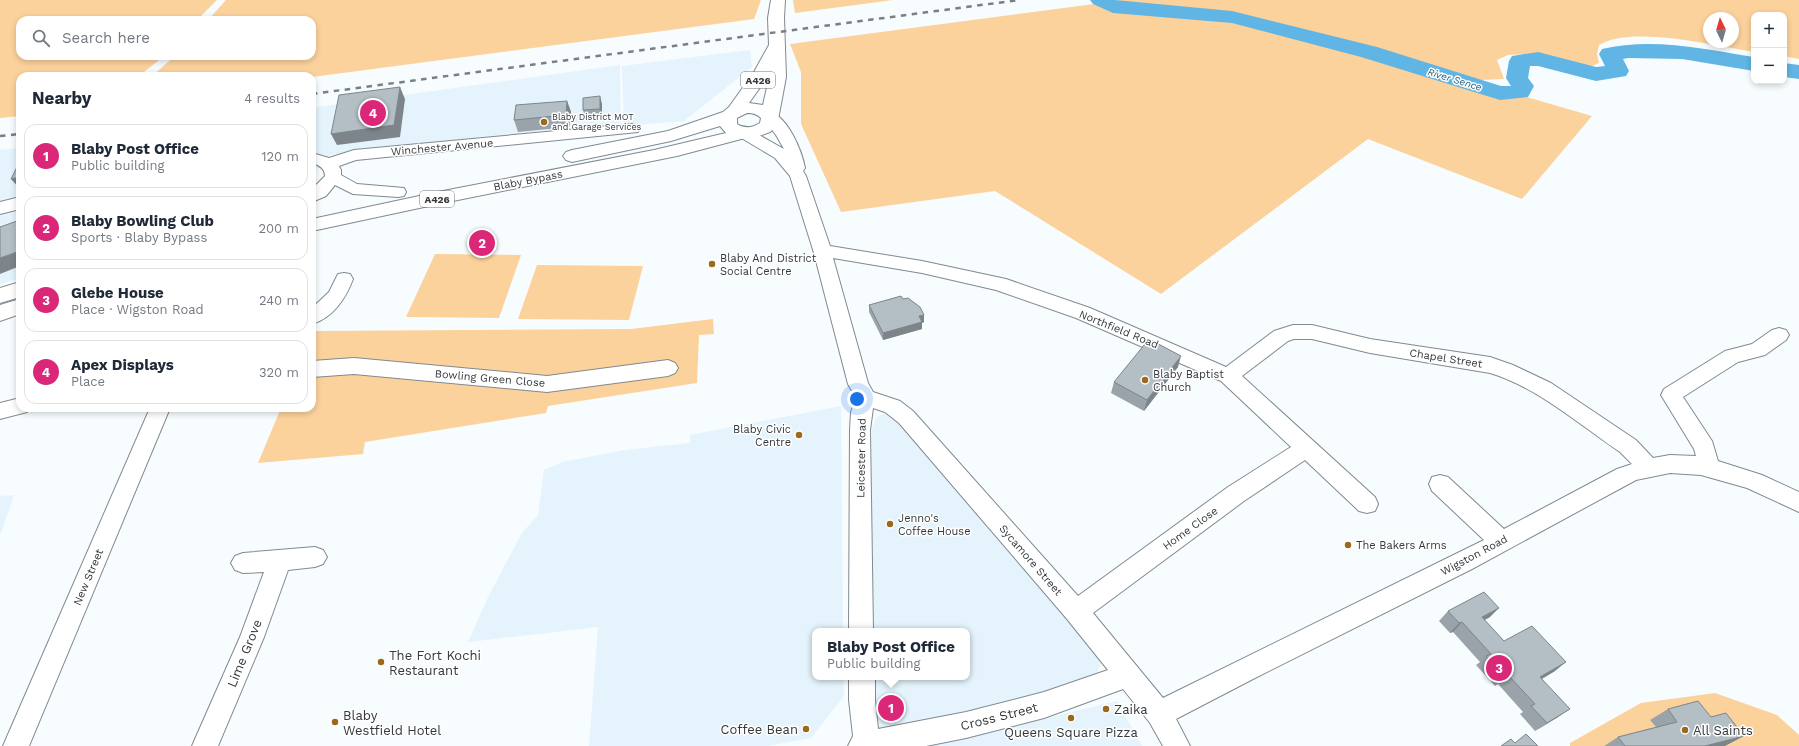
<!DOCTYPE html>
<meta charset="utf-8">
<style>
body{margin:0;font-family:"Work Sans",sans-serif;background:#f2f2f3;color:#1f2937}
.controls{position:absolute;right:12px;top:12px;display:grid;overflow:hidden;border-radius:8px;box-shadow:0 2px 6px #0003}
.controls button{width:36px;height:36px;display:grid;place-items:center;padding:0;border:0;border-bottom:1px solid #e0e1e3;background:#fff;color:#1f2937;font:20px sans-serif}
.compass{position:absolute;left:1703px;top:12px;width:36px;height:36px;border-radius:50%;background:#fff;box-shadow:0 2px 6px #0003;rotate:355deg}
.you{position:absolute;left:857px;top:399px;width:14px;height:14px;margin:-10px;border:3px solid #fff;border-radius:50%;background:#1a73e8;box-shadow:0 0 0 6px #1a73e833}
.badge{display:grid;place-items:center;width:26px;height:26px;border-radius:50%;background:#db2777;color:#fff;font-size:13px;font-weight:700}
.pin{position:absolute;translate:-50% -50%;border:2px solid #fff;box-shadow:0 1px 4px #0006}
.popup{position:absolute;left:812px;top:628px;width:158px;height:52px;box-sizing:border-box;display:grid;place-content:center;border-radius:8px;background:#fff;filter:drop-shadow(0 1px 3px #0005);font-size:13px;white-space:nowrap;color:#747a83}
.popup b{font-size:15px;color:#1f2937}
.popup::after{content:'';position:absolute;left:50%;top:100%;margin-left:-8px;border:8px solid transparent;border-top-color:#fff}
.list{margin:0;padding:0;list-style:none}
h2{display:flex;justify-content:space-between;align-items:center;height:52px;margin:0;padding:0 16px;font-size:17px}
h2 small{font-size:13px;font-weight:400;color:#747a83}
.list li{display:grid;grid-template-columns:26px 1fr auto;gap:12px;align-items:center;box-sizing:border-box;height:64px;margin:0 8px 8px;padding:0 8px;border:1px solid #e0e1e3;border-radius:12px}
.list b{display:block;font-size:15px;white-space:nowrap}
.list p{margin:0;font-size:13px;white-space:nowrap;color:#747a83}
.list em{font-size:13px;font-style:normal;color:#747a83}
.icon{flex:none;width:22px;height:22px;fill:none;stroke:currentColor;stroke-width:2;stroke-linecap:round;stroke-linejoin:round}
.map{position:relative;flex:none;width:1799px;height:746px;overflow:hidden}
.search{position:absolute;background:#fff;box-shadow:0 2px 6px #0003;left:16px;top:16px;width:300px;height:44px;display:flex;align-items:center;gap:10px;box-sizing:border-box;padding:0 14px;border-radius:12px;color:#747a83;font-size:15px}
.panel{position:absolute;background:#fff;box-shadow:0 2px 6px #0003;left:16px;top:72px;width:300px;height:340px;border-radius:12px}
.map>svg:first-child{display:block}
</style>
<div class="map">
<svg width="1799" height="746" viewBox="0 0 1799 746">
<rect width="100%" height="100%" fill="#f7fcff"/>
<g fill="#e4f3fc">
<polygon points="750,50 752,67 684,121 624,126 622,66"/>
<polygon points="620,65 621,127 330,155 317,169 312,178 312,108"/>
<polygon points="20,148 20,278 0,284 0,150"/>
<polygon points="841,406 843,631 815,631 815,677 843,677 844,696 811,738 768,746 589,746 598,627 468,642 489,595 522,533 538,515 544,470 562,462 625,450 690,443 690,435"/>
<polygon points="889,413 893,415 961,488 1099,658 1100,666 1096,675 1050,698 877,730 874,677 967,677 967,631 872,631 870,520 872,428 876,418 881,415"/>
<polygon points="14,495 1,533 0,533 0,496"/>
<polygon points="1117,701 1142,746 932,746"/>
</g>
<g fill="#fcd29c" fill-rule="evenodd">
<polygon points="0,0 217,0 197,20 20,20 20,56 164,56 139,76 20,76 20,116 0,118"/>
<polygon points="226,0 761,0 754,19 312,77 152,76 175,56 312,56 312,20 208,20"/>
<polygon points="793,0 893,0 795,13"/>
<path d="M1120 0H1799V59L1784 56V15H1754V52C1715 46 1633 25 1599 45L1597 54 1599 63 1592 66 1525 54 1508 55 1497 60 1504 79 1481 80C1396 56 1310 29 1223 12 1185 5 1143 12 1106 2ZM1709 18H1733V42H1709Z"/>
<polygon points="1094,4 1128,10 1214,16 1427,68 1592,116 1522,199 1368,139 1161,294 995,191 841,212 801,124 801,72 790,44"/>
<polygon points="435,254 521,255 499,318 406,317"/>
<polygon points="537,265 643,266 629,320 518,319"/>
<polygon points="713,319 714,334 699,335 697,383 548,406 546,413 365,442 363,454 258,463 281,408 312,408 313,331 631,329"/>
<polygon points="1715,693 1777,715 1799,735 1799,746 1570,746 1570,743 1641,703"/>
</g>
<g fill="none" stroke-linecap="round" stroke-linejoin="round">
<g fill="#61b5e4" fill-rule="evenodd">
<path d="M1090 0H1115L1232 11 1377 47 1501 86H1511L1506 78 1509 61 1512 56 1538 52 1596 67 1605 66 1599 54 1602 49C1652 37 1705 49 1754 57V71L1682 59 1628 58 1623 59 1629 71 1626 76 1596 81 1538 66H1530L1528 78 1534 86 1528 97 1500 100 1361 57 1232 23 1113 13 1093 4Z"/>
<polygon points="1784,63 1799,65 1799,79 1784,77"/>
</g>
<defs>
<g id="minor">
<path d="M770 112C788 117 802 151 805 168L803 171 806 176 830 246 922 261 1006 279 1090 308 1226 367 1274 331 1293 325H1312L1370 339 1490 357 1513 365 1551 383 1636 440 1653 458 1670 455 1696 456 1694 449 1661 395 1664 389 1725 351 1752 344 1772 330 1779 328 1786 330 1789 335 1786 340 1765 355 1738 362 1683 397 1712 441 1718 461 1762 475 1799 492V512L1747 488 1701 475 1670 473 1636 480 1472 569 1253 679 1176 719 1190 746H1163L1150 723 1123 689 1044 718 966 738 926 746H848L853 736 849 700V677H875V700L878 729 966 712 1044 692 1108 670 1067 619 899 423 885 412 873 408 870 430 873 631H849L850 430 851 412 856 398 848 384 814 253 790 176 775 158 738 136 736 133 738 130 744 128 750 130 784 149 776 135 762 117 764 114ZM833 258 922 273 996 290 1076 318 1221 381 1291 447 1228 487 1078 596 913 411 900 401 873 392 868 383ZM1294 339H1312L1370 353 1490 373C1537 387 1580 425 1620 452L1632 464 1617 469 1504 529 1448 477 1440 475 1432 477 1429 484 1432 491 1484 540 1163 698 1093 613 1244 501 1305 460 1359 511 1367 513 1375 511 1378 504 1375 497 1242 376 1288 341Z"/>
<path d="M632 124 638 126 640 129 638 132 356 160 339 166 341 170V175L357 184 404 188 406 192 404 196 398 197 353 194 335 185 326 196 312 202V189L325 176C325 168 319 165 312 163V153L329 158 354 150Z"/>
<polygon points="20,197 20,209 0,214 0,202"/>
<path d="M344 273 350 274 353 279C346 298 333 318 312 324V308L329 292 338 274Z"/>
<polygon points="354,358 547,376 668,360 675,363 678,368 675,373 668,376 547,392 354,374 312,377 312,361"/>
<polygon points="20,398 20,408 29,408 27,412 0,419 0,403"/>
<polygon points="150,408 170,408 29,746 3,746"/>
<polygon points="315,547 323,550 327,557 323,564 315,567 288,570 264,637 218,746 192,746 240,637 264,572 243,573 235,570 231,563 235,556 243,553"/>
</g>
<g id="major">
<path d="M771 0H785L784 18 786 77 777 125 770 132 759 136 745 138 677 156 438 204 312 231V219L438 192 654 150 726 133 720 126 671 141 572 162 566 160 563 156 566 152 572 150 668 131 723 112 729 107 754 72 769 45 768 18ZM770 74 763 105 749 103 768 76ZM747 113C753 113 757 114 761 118L760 123C752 128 745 129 737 124V118Z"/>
<polygon points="20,282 20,297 0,303 0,288"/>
<polygon points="20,299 20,314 0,321 0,305"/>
</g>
</defs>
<use href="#minor" stroke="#808a90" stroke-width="2"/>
<use href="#major" stroke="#808a90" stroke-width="2"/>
<use href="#minor" fill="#fff" fill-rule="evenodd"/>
<use href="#major" fill="#fff" fill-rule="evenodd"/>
<g stroke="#7b7f82" stroke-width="2.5" stroke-dasharray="5.5 5.5" stroke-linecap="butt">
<polyline points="312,94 1019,0"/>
<polyline points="0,136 20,134"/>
</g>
</g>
<g fill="#9aa3a9">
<polygon points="567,101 571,112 569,127 518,132 514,120"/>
<polygon points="602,104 602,116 585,118 583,110"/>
<polygon points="903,299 924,315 924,322 922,323 922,329 883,340 869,312 869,305"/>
<polygon points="1178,367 1144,411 1111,393 1114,382"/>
<polygon points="1448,611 1490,617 1484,620 1504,641 1555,671 1542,679 1558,717 1535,731 1520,714 1523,712 1498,684 1495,686 1476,665 1480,662 1453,632 1450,633 1439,621"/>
<polygon points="1668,709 1711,717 1725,746 1604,746 1618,737 1656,727 1650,720"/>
</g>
<g fill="#7d858a">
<polygon points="400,87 405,99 400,137 337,145 331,134"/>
<polygon points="600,96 602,104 602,116 600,109"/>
<polygon points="567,101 571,112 569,127 566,115"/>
<polygon points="20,177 20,189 11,179"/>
<polygon points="20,251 20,266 0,274 0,258"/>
<polygon points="924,315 924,322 922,323 922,329 883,340 883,333 919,316"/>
<polygon points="1181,356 1178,367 1144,411 1147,400"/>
<polygon points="1499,608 1490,617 1472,627 1482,617"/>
<polygon points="1462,622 1453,632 1450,633 1459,623"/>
<polygon points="1566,662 1555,671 1529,686 1540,677"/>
<polygon points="1570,709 1558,717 1535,731 1547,723"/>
<polygon points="1744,736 1725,746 1705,746"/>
</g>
<g fill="#b3bec5" stroke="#7d858a">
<polygon points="400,87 394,125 331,134 339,95"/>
<polygon points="600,96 600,109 583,110 583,98"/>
<polygon points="567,101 566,115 514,120 516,105"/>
<polygon points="20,161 20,177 11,179"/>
<polygon points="20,220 20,251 0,258 0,227"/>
<polygon points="901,296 903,299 908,298 920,307 924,315 919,316 922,322 883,333 869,305"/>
<polygon points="1149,339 1181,356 1147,400 1114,382"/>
<polygon points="1484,592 1499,608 1482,617 1504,641 1532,626 1566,662 1540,677 1570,709 1547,723 1531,706 1535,704 1509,676 1506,678 1486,656 1491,654 1462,622 1459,623 1448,611"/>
<polygon points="1698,701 1711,717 1726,713 1744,736 1705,746 1625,746 1618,737 1677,722 1668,709"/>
<polygon points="1526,734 1538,746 1501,746 1511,739 1515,743"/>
</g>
<g fill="#9a691b" stroke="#fff" stroke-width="1.5">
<circle cx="544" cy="122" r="4"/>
<circle cx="712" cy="264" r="4"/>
<circle cx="1145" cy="380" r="4"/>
<circle cx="799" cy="435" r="4"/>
<circle cx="890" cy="524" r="4"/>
<circle cx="1348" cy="545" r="4"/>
<circle cx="381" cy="662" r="4"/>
<circle cx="1106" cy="709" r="4"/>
<circle cx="1071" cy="718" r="4"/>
<circle cx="335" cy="722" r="4"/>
<circle cx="806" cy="729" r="4"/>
<circle cx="1685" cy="730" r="4"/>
</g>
<g text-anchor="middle" stroke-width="3" stroke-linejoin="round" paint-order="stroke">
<g font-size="9" fill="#34383b" stroke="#fff" text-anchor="start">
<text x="552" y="120">Blaby District MOT<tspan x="552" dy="10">and Garage Services</tspan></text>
</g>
<g font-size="10" font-style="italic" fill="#1b5b7b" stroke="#fff">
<text transform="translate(1455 79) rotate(17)" y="4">River Sence</text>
</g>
<g fill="#fff" stroke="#717476" stroke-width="1">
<rect x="741" y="72" width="34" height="16" rx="3"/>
<rect x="420" y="191" width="34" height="16" rx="3"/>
</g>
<g font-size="10" font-weight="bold" fill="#34383b">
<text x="758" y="84">A426</text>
<text x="437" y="203">A426</text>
</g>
<g font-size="11" fill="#34383b" stroke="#fff">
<text transform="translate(442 147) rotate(-5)" y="4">Winchester Avenue</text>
<text transform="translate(528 180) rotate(-11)" y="4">Blaby Bypass</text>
<text transform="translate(1119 329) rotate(22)" y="4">Northfield Road</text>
<text transform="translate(1446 358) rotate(9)" y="4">Chapel Street</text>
<text transform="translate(490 378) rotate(5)" y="4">Bowling Green Close</text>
<text transform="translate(861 458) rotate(-89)" y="4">Leicester Road</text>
<text transform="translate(1190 528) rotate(-36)" y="4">Home Close</text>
<text transform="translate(1474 555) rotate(-28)" y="4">Wigston Road</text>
<text transform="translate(1031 560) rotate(49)" y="4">Sycamore Street</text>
<text transform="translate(88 577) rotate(-67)" y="4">New Street</text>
</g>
<g font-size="11" fill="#34383b" stroke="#fff" text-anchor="start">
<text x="720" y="262">Blaby And District<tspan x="720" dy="13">Social Centre</tspan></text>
<text x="1153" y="378">Blaby Baptist<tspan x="1153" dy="13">Church</tspan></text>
<text x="791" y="433" text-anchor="end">Blaby Civic<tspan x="791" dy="13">Centre</tspan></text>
<text x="898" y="522">Jenno's<tspan x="898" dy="13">Coffee House</tspan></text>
<text x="1356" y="549">The Bakers Arms</text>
</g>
<g font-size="13" fill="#34383b" stroke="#fff">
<text transform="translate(244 653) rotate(-68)" y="5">Lime Grove</text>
<text transform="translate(999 716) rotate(-14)" y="5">Cross Street</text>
</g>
<g font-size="13" fill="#34383b" stroke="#fff" text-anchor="start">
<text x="389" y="660">The Fort Kochi<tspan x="389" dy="15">Restaurant</tspan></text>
<text x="1114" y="714">Zaika</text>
<text x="343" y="720">Blaby<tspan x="343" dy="15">Westfield Hotel</tspan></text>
<text x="798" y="734" text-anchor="end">Coffee Bean</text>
<text x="1693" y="735">All Saints</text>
<text x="1071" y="737" text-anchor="middle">Queens Square Pizza</text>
</g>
</g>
</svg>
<div class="controls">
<button>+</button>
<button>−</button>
</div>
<svg class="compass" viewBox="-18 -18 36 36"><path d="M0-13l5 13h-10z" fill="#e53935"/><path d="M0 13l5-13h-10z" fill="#747a83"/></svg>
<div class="you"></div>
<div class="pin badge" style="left:891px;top:708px">1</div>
<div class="popup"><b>Blaby Post Office</b>Public building</div>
<div class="pin badge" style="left:482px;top:243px">2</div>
<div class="pin badge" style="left:1499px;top:668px">3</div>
<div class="pin badge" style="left:373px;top:113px">4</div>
<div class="search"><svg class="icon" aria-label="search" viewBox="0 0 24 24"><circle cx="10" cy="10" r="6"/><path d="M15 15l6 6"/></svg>Search here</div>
<section class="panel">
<h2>Nearby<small>4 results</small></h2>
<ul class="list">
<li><span class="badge">1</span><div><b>Blaby Post Office</b><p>Public building</p></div><em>120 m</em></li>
<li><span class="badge">2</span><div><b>Blaby Bowling Club</b><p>Sports · Blaby Bypass</p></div><em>200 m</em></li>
<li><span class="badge">3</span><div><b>Glebe House</b><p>Place · Wigston Road</p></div><em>240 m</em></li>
<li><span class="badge">4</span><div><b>Apex Displays</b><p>Place</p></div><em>320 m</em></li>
</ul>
</section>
</div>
